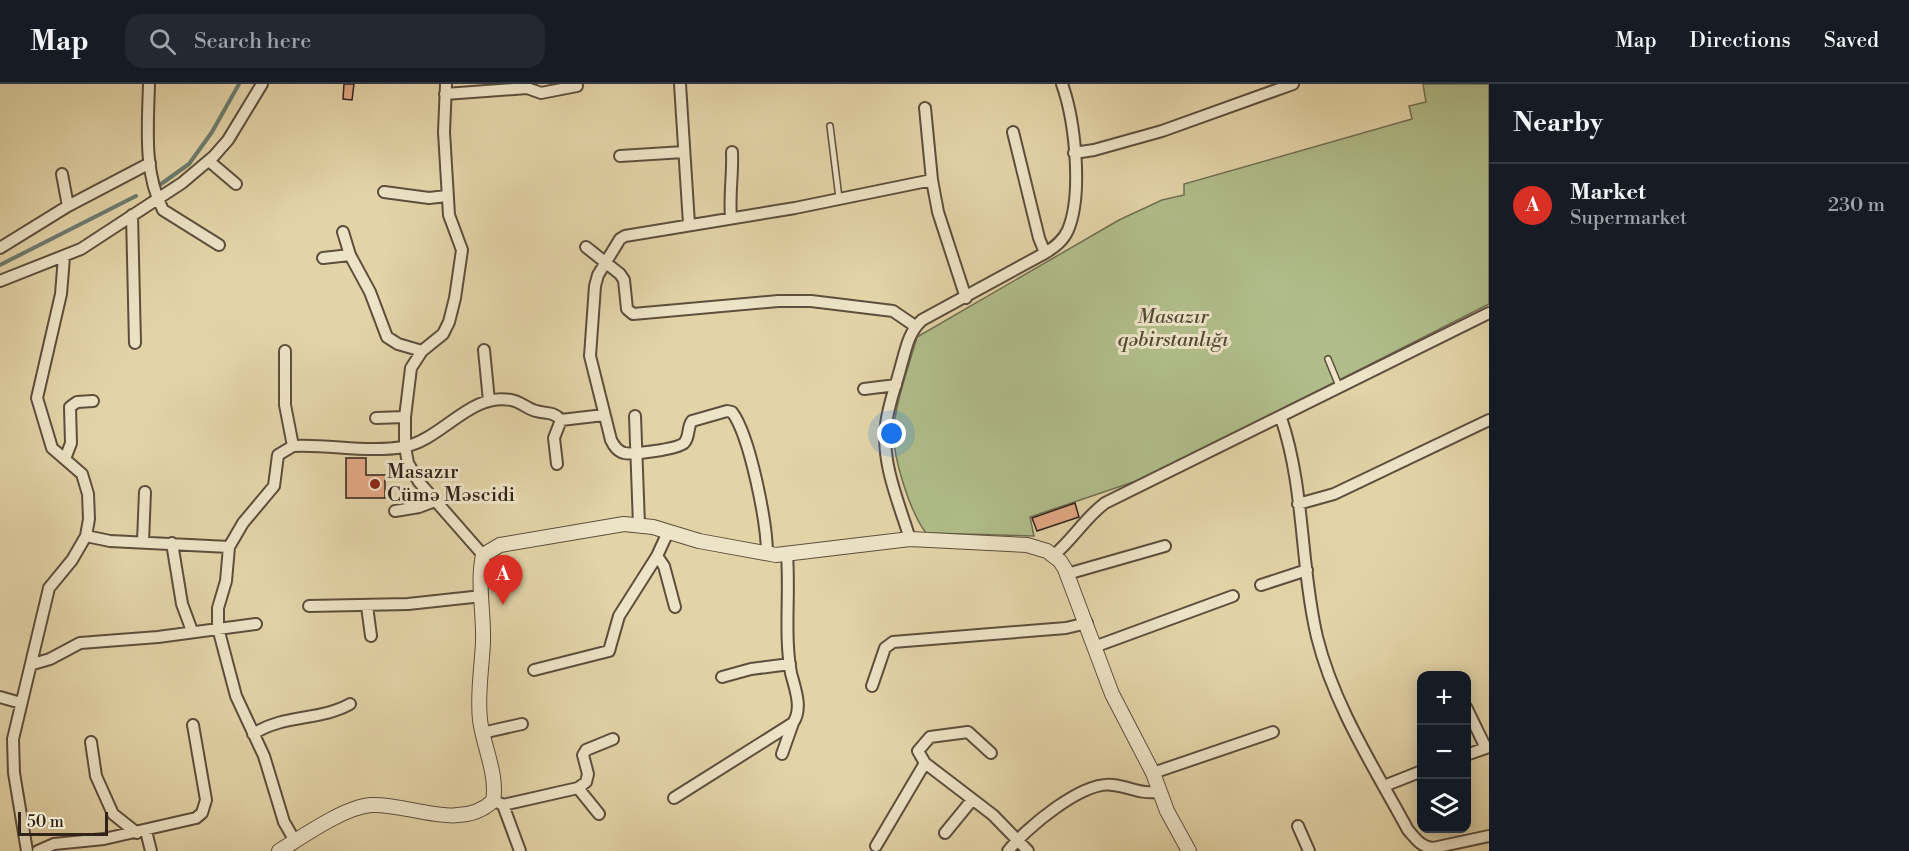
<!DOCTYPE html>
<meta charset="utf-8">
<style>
:root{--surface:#171b24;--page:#242831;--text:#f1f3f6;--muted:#9ea1a6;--line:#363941;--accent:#d93025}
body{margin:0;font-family:"Libre Bodoni",serif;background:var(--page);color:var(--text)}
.controls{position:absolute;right:18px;bottom:18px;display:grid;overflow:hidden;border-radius:12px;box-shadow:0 3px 15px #0003}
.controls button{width:54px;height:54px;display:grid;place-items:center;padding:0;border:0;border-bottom:2px solid var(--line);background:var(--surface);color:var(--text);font:30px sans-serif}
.scale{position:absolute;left:18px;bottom:15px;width:90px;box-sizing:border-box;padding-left:6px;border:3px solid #302119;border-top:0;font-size:16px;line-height:21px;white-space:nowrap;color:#302119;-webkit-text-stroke:4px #ede3c6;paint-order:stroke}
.you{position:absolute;left:892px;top:350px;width:21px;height:21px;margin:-15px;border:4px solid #fff;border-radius:50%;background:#1a73e8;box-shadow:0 0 0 9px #1a73e833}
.badge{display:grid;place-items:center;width:39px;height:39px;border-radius:50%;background:var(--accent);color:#fff;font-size:20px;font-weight:700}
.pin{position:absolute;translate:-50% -50px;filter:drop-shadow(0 2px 3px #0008)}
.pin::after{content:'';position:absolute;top:32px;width:21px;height:18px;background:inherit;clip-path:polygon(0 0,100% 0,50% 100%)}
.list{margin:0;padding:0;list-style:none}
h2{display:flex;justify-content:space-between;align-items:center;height:78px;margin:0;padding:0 24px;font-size:26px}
h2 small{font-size:20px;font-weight:400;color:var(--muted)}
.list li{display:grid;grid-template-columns:39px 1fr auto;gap:18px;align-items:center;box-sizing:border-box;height:84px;padding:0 24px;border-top:2px solid var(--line)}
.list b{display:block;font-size:22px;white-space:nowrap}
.list p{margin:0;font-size:20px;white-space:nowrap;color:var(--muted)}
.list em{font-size:20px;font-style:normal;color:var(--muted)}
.icon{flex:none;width:33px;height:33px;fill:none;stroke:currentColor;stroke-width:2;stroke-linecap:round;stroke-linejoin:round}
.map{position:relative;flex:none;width:1489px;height:767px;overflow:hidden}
header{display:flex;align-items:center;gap:36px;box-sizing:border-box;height:84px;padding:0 30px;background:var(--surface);border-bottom:2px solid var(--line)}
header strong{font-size:28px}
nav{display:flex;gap:33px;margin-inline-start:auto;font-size:21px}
.search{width:420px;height:54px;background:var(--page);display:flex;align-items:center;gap:15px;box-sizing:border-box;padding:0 21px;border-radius:18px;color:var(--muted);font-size:22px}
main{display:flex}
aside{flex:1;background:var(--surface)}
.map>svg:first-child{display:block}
.green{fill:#b0bd8a;stroke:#706f52;stroke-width:1.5}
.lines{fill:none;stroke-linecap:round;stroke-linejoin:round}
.stream{stroke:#6d7c6f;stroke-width:4}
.building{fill:#e2a784;stroke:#302119;stroke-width:1.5}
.service-casing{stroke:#5d4e3d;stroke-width:8}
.minor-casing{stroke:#5d4e3d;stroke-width:14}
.tertiary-casing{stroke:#5d4e3d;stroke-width:16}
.service{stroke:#ede3c6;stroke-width:5}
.minor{stroke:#ede3c6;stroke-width:10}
.tertiary{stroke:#ede3c6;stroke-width:14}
.poi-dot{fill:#8f2418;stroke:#ede3c6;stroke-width:2}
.labels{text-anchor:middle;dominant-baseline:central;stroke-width:6;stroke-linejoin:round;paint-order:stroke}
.park-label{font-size:20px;font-style:italic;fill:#504835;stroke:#ede3c6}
.poi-label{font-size:20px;fill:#302119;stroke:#ede3c6;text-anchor:start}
</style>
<header>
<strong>Map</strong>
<div class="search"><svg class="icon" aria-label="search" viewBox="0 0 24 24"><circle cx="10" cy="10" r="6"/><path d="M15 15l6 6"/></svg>Search here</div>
<nav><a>Map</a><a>Directions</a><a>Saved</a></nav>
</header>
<main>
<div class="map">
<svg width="1489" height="767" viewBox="0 0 1489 767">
<rect width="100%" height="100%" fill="#e3d4a8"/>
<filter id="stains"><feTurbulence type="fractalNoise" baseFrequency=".00333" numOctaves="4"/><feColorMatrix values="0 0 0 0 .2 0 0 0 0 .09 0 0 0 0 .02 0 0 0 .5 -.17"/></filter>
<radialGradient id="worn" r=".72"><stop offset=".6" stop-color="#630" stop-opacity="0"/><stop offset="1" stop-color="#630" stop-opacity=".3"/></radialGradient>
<path class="green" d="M1423,0H1489V220L1148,393L1030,433L1034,452L926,449C910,428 891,370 894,343C897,313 909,282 917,253L1119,136L1162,116L1184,111V100L1412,35L1409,22L1426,18Z"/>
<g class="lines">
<path class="stream" d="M161,100L189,80L212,48L239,0
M0,181L136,112"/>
</g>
<path class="building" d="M344,0H354L352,16L343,15Z
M346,374H366V391H385V414H346Z
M1075,419L1079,433L1037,447L1032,434Z"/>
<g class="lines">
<g class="service-casing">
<path id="service" d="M830,42L839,114
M1328,275L1339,302"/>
</g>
<g class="minor-casing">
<path id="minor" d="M149,0C148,41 143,88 163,126L219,161
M446,0L444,48L449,131L462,166L455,214L449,238L443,250L422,267L411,284L405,333V363L408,379L419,398L483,471
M680,0L689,140
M445,10L527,4L541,9L577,2
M925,24L932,96
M1013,48L1039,154L1045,169
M1074,69L1094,66L1162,47L1293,0
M620,72L684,68
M209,77L236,100
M62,90L68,122
M384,108L429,114L447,112
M132,131L135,259
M731,134C729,111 733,91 732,68
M343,148L350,171L370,208L387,253L398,260L422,267
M586,163L620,190L624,196L627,225L633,230L778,217H811L893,227L915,242
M0,164L68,122L150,79
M323,174L350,171
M0,197L81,165L182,99L214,72L228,56L262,0
M484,266L489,317
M285,267V321L293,362
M864,305L896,301
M635,332L639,441
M376,334L405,333
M1281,334C1305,404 1300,481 1317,553C1334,622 1375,685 1408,746C1416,755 1421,763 1433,764L1489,752
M65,375L71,359L70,323L77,318L93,317
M557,380L554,354L561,336
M1298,420L1334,410L1489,336
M395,427L419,423L435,417
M86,452L110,457L229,463
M910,455C899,419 881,379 886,341C888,321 896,302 901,282C906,265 908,249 922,236L1045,169C1055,163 1063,157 1068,146C1083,110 1075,36 1062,0
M143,458L145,408
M172,459L182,520L192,547
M767,470C767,439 750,352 732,328L727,327L692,337C687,343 690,353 684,359C678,365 633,371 624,369C617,367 614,362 611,356L590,272L595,202L598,191L620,155L625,152L795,124L932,96L938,128L966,214
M1054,471C1073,455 1085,434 1105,419L1489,229
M657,472L664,482L675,523
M1067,490L1165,462
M1261,501L1307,486
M309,522L408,520L482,512
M367,522L371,552
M1094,563L1233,512
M33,580L50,575L80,559L158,553L256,540
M534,586L609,567L619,532L657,472L668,448
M722,593L751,585L790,580
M872,602L885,564L893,558L1066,544L1087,539
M0,613L21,619
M1466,623L1486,664
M482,649L522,640
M253,650C284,630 320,637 350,620
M91,658L96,692L113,730L137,749
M991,669L968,648L930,653L918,667L925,679L993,731L1028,767
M782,670L793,639
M1466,671L1489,663
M1153,689L1273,648
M1384,702L1422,687
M578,704L599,730
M674,714L793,639C803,624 795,605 791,589C784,551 790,510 787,471
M499,719L503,721L520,767
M503,721L578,704L586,698L588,690L583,671L586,666L613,655
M1298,742L1309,767
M146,747L151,767
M945,749L972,716
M295,757L284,738L264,672L236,612L218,544V524L226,497L229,463L243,439L274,402L278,371L293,362C329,360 368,369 403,363C442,356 470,308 511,316C520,317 527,325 536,327C546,330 553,327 561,336L604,331
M876,762L925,679
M27,767L14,689L13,655L49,504L72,476L86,452L89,435L88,410L82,390L52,364L37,314L61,210L64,173
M38,767L54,760L104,755L196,734L202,729L206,716L193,641
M1008,767C1025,745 1083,696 1113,701C1131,703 1138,710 1159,708"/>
</g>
<g class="tertiary-casing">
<path id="tertiary" d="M279,767C302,753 344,723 371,721C409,719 460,748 493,717C498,691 483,661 480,636C477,609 482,584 483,558C484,529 477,499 483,471L500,461L624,440L653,443L699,457L776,471L910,455L1027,461L1047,467L1060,477L1065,485L1112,610L1153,689L1167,727L1189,767"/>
</g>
<use href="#service" class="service"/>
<use href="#minor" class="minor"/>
<use href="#tertiary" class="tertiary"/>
</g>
<circle class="poi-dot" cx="375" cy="400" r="6"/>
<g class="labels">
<g class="park-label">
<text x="1173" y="233">Masazır<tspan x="1173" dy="23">qəbirstanlığı</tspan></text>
</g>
<g class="poi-label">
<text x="387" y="388">Masazır<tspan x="387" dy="23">Cümə Məscidi</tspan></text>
</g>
</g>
<rect width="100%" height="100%" filter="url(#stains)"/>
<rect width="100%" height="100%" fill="url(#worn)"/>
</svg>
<div class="controls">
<button>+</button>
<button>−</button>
<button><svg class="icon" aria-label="layers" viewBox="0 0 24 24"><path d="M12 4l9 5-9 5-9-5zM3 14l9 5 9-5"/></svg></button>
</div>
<div class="scale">50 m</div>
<div class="you"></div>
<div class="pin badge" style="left:503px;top:521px">A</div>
</div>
<aside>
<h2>Nearby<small></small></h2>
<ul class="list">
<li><span class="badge">A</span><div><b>Market</b><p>Supermarket</p></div><em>230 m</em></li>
</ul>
</aside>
</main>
